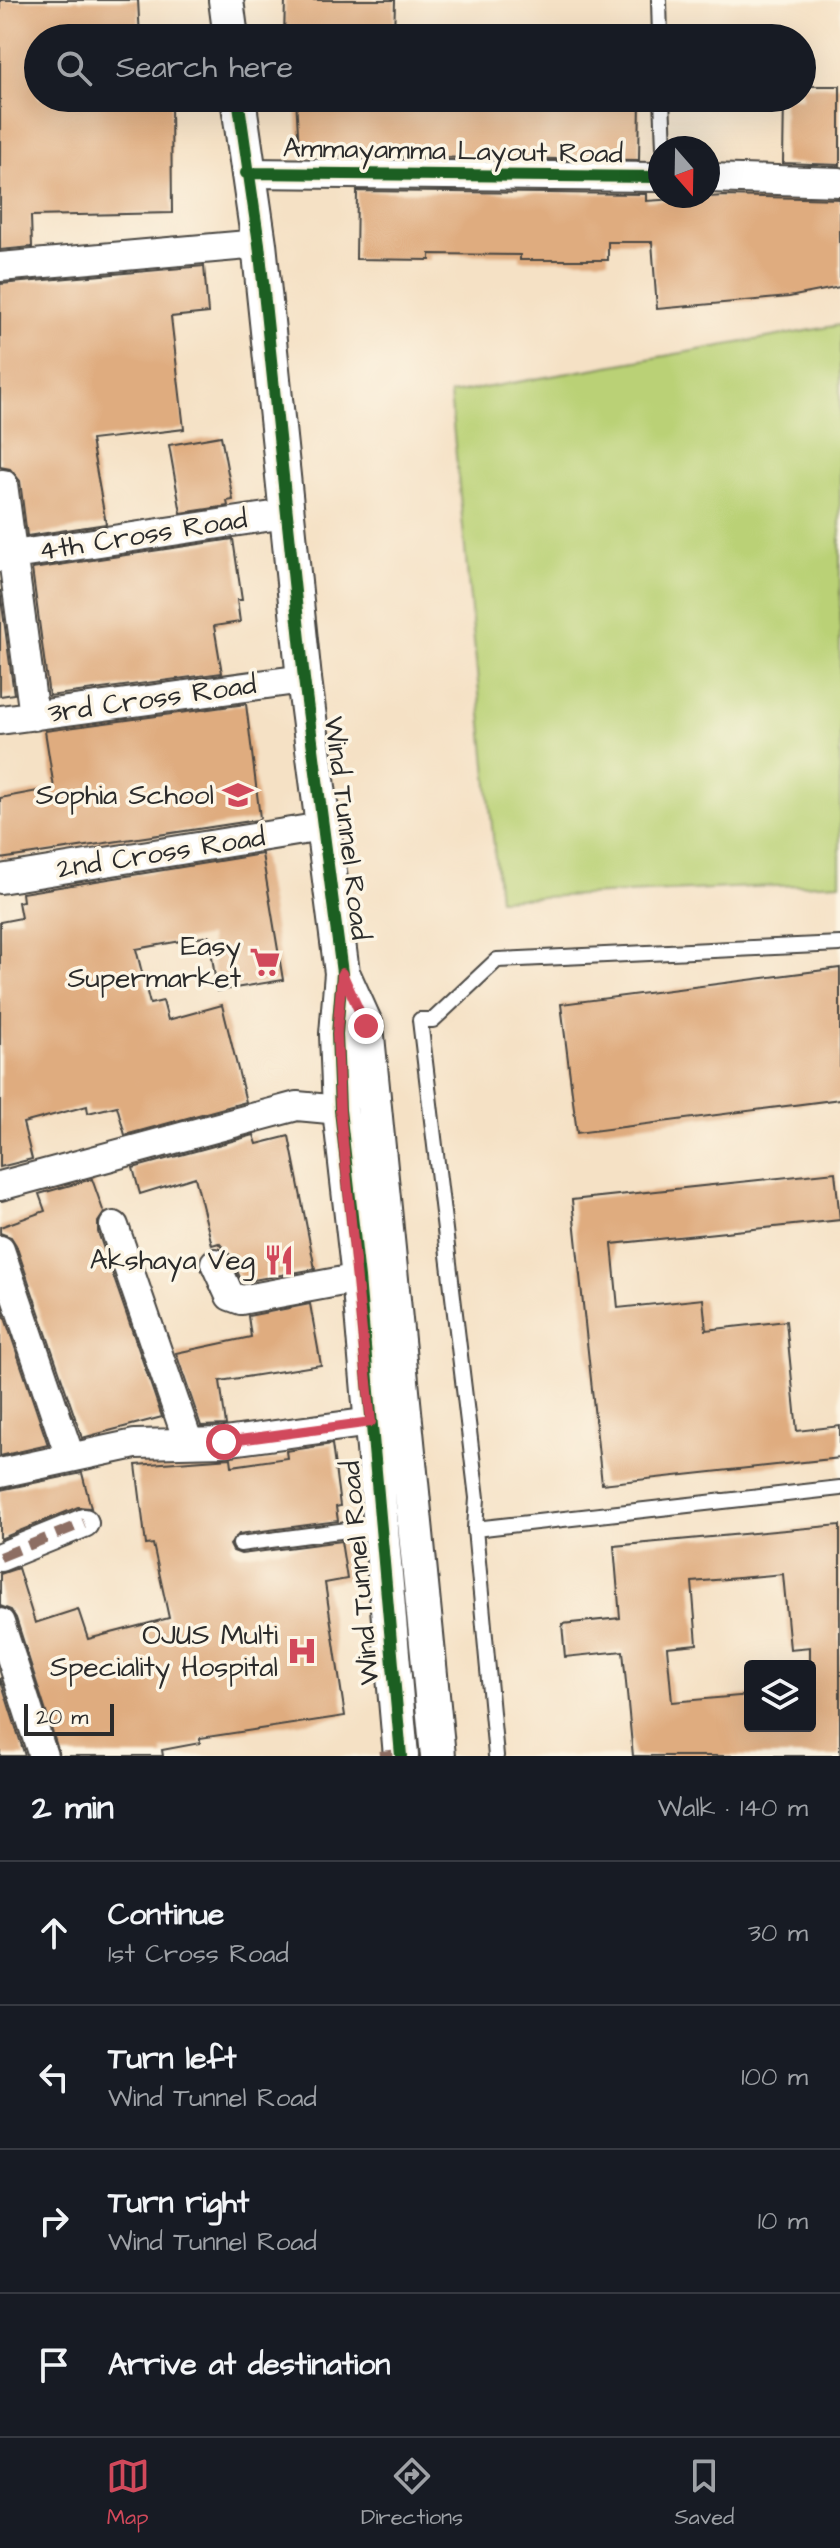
<!DOCTYPE html>
<meta charset="utf-8">
<style>
:root{--surface:#171b24;--page:#242831;--text:#f1f3f6;--muted:#9ea1a6;--line:#363941;--accent:#d1495b}
body{margin:0;font-family:"Architects Daughter",sans-serif;background:var(--page);color:var(--text)}
.controls{position:absolute;right:24px;bottom:24px;display:grid;overflow:hidden;border-radius:8px;box-shadow:0 8px 32px #0002}
.controls button{width:72px;height:72px;display:grid;place-items:center;padding:0;border:0;border-bottom:2px solid var(--line);background:var(--surface);color:var(--text);font:40px sans-serif}
.compass{position:absolute;left:648px;top:136px;width:72px;height:72px;border-radius:50%;background:var(--surface);box-shadow:0 8px 32px #0002;rotate:160deg}
.scale{position:absolute;left:24px;bottom:20px;width:90px;box-sizing:border-box;padding-left:8px;border:4px solid #2b2b2b;border-top:0;font-size:22px;line-height:28px;white-space:nowrap;color:#2b2b2b;-webkit-text-stroke:6px #fcf5e5;paint-order:stroke}
.stop{position:absolute;width:24px;height:24px;margin:-18px;border:6px solid #d1495b;border-radius:50%;background:#fff}
.stop.end{background:#d1495b;border-color:#fff;box-shadow:0 2px 8px #0008}
.list{margin:0;padding:0;list-style:none}
h2{display:flex;justify-content:space-between;align-items:center;height:104px;margin:0;padding:0 32px;font-size:34px}
h2 small{font-size:26px;font-weight:400;color:var(--muted)}
.list li{display:grid;grid-template-columns:52px 1fr auto;gap:24px;align-items:center;box-sizing:border-box;height:144px;padding:0 32px;border-top:2px solid var(--line)}
.list b{display:block;font-size:30px;white-space:nowrap}
.list p{margin:0;font-size:26px;white-space:nowrap;color:var(--muted)}
.list em{font-size:26px;font-style:normal;color:var(--muted)}
.icon{flex:none;width:44px;height:44px;fill:none;stroke:currentColor;stroke-width:2;stroke-linecap:round;stroke-linejoin:round}
.map{position:relative;flex:none;width:840px;height:1756px;overflow:hidden}
.search{position:absolute;background:var(--surface);box-shadow:0 8px 32px #0002;left:24px;right:24px;top:24px;height:88px;display:flex;align-items:center;gap:20px;box-sizing:border-box;padding:0 28px;border-radius:44px;color:var(--muted);font-size:30px}
.sheet{height:680px;background:var(--surface)}
nav{display:flex;justify-content:space-around;align-items:center;box-sizing:border-box;height:112px;border-top:2px solid var(--line);background:var(--surface);font-size:22px;color:var(--muted)}
nav a{display:grid;justify-items:center;gap:4px}
nav .on{color:var(--accent)}
.map>svg:first-child{display:block}
.green{fill:#bad176;stroke:#727e50;stroke-width:2}
.building{fill:#dfac7f;fill-rule:evenodd}
.lines{fill:none;stroke-linecap:round;stroke-linejoin:round}
.service-casing{stroke:#494642;stroke-width:18}
.minor-casing{stroke:#494642;stroke-width:32}
.tertiary-casing{stroke:#494642;stroke-width:38}
.service{stroke:#fff;stroke-width:14}
.minor{stroke:#fff;stroke-width:28}
.tertiary{stroke:#fff;stroke-width:34}
.quiet{stroke:#8d6e63;stroke-width:10;stroke-dasharray:20 10;stroke-linecap:butt}
.cycleway-casing{stroke:#fcf5e5;stroke-width:17}
.cycleway{stroke:#1b5e20;stroke-width:12}
.route{stroke:#d1495b;stroke-width:10}
.labels{text-anchor:middle;dominant-baseline:central;stroke-width:7;stroke-linejoin:round;paint-order:stroke}
.street-label{font-size:28px;fill:#2b2b2b;stroke:#fcf5e5}
.poi-label{font-size:28px;fill:#2b2b2b;stroke:#fcf5e5;text-anchor:end}
</style>
<div class="map">
<svg width="840" height="1756" viewBox="0 0 840 1756">
<rect width="100%" height="100%" fill="#fcf5e5"/>
<filter id="ink" filterUnits="userSpaceOnUse"><feTurbulence type="fractalNoise" baseFrequency=".0125" numOctaves="2"/><feDisplacementMap in="SourceGraphic" scale="16" xChannelSelector="R" yChannelSelector="G"/><feConvolveMatrix kernelMatrix="1 2 1 2 8 2 1 2 1" color-interpolation-filters="sRGB"/></filter>
<filter id="wash" filterUnits="userSpaceOnUse"><feTurbulence type="fractalNoise" baseFrequency=".006" numOctaves="4" result="noise"/><feDisplacementMap in="SourceGraphic" scale="32" xChannelSelector="R" yChannelSelector="G"/><feGaussianBlur stdDeviation="1.8" result="paint"/><feColorMatrix in="noise" values="0 0 0 0 0 0 0 0 0 0 0 0 0 0 0 0 0 1.4 0 .05"/><feComposite in="paint" operator="in"/></filter>
<g filter="url(#wash)">
<rect width="100%" height="100%" fill="#f5e1c5"/>
<path class="green" d="M840,325V883L499,899L450,394Z"/>
<g id="blocks">
<path class="building" d="M0,0H138L140,38H38V98L171,100L172,213L31,216L32,247L0,250Z
M285,0H395L394,38H284Z
M802,86H840V165L783,163L784,98H802Z
M296,98H640L639,160L330,156V150H299Z
M357,191L646,194V201L724,196L840,199V287L789,297L657,309L652,242H608V260H520V255L430,254V260L356,259Z
M204,266L208,313L171,317L184,429L91,440L106,524L27,536L20,481L10,469L0,467V284Z
M221,436L233,500L227,501L228,506L181,513L169,445Z
M233,539L242,600H237L240,622L214,626L222,673L49,696L32,569Z
M0,590L14,694L0,696Z
M246,704L260,818L257,820L0,859V798L54,788L45,731Z
M262,854L283,980L217,991L209,936L136,949L150,1004L163,1001L168,1020L222,1005L246,1102L125,1135L117,1106L88,1113L87,1106L23,1123L32,1159L0,1167V922L21,918L18,902L23,901L22,893Z
M840,968V1099L577,1133L561,1004Z
M254,1135L257,1144L289,1136L315,1269L242,1282L230,1255L219,1243L212,1245L195,1177L140,1194L133,1168Z
M835,1172L840,1220L612,1244L618,1308L703,1299L706,1330L786,1321L797,1431L840,1426V1458L602,1484L572,1200Z
M92,1179L104,1213L98,1222V1232L162,1417L82,1438L16,1245L11,1237L0,1233V1227L45,1211L39,1194Z
M0,1303L48,1445L0,1456Z
M310,1304L321,1365L220,1381L226,1425L201,1426L176,1353L251,1337L248,1316Z
M332,1444L340,1506L336,1507L338,1521L239,1534L230,1545L233,1551L241,1554L341,1541L347,1579L325,1583L345,1716L200,1738V1743L162,1750L163,1756H60L16,1618L11,1610L0,1606V1574L18,1568L35,1623L78,1609L88,1639L169,1618L153,1544L146,1545L136,1465L231,1458L232,1466L287,1458L286,1451Z
M82,1473L91,1508L78,1507L0,1539V1490Z
M840,1525V1756H633L623,1651L565,1657L562,1624L620,1618L614,1546ZM783,1574L790,1649L810,1647V1726H750V1695L672,1702L667,1647L697,1644L692,1582Z
M0,1678L25,1756H0Z"/>
</g>
</g>
<g filter="url(#ink)">
<use href="#blocks" fill-opacity="0" stroke="#494642" stroke-width="2"/>
<g class="lines">
<g class="service-casing">
<path id="service" d="M659,0L660,38
M662,98L664,148
M475,1529L840,1488
M240,1544L378,1526
M496,1756L475,1529L477,1498L420,1020H433L497,960L840,944"/>
</g>
<g class="minor-casing">
<path id="minor" d="M246,173L660,177
M708,178L840,182
M0,267L259,244
M3,484L34,716
M0,557L286,514
M0,720L304,679
M0,879L322,827
M0,1186L297,1106L340,1110
M114,1226L188,1441
M0,1250L70,1457
M215,1263L230,1296L241,1300L359,1278
M0,1473L135,1444L224,1442L371,1422
M0,1557L84,1523
M0,1623L43,1756"/>
</g>
<g class="tertiary-casing">
<path id="tertiary" d="M226,0L231,38
M238,98L259,244L304,679L342,973L337,1034L340,1110L359,1278L401,1756
M344,977L366,1026L438,1756"/>
</g>
<use href="#service" class="service"/>
<use href="#minor" class="minor"/>
<use href="#tertiary" class="tertiary"/>
<path class="quiet" d="M0,1557L84,1523
M380,1756L400,1754"/>
<g class="cycleway-casing">
<path id="cycleway" d="M238,98L259,244L304,679L342,973L337,1034L340,1110L359,1278L401,1756
M246,173L660,177"/>
</g>
<use href="#cycleway" class="cycleway"/>
</g>
</g>
<g class="lines" filter="url(#ink)">
<path class="route" d="M224,1442L371,1422L340,1110L337,1034L342,973L366,1026"/>
</g>
<defs>
<g id="school-bare" transform="scale(2.4)"><path d="M0-5L7-2L0 1L-7-2ZM-4 1L0 2.5L4 1V4Q0 6-4 4Z" fill="#d1495b" stroke="#fcf5e5" stroke-width="2.5" paint-order="stroke"/></g>
<g id="supermarket-bare" transform="scale(2.4)"><path d="M-6-5.5h2.5l.6 2H6L4.5 2H-2.5L-4.4-4H-6ZM-1.5 3.2a1.3 1.3 0 1 0 .1 0ZM3 3.2a1.3 1.3 0 1 0 .1 0Z" fill="#d1495b" stroke="#fcf5e5" stroke-width="2.5" paint-order="stroke"/></g>
<g id="restaurant-bare" transform="scale(2.4)"><path d="M-5-6h1v4h1v-4h1v4h1v-4h1v5L-1.5 .5V6h-2V.5L-5-1ZM5-6V6H3V1.5H1.5Q1.5-4 5-6Z" fill="#d1495b" stroke="#fcf5e5" stroke-width="2.5" paint-order="stroke"/></g>
<g id="hospital-bare" transform="scale(2.4)"><path d="M-5-5h3v3.5h4V-5h3V5h-3V1.5h-4V5h-3Z" fill="#d1495b" stroke="#fcf5e5" stroke-width="2.5" paint-order="stroke"/></g>
</defs>
<g fill-rule="evenodd">
<use href="#school-bare" x="238" y="795"/>
<use href="#supermarket-bare" x="265" y="962"/>
<use href="#restaurant-bare" x="279" y="1260"/>
<use href="#hospital-bare" x="302" y="1651"/>
</g>
<g class="labels">
<g class="street-label">
<text transform="translate(453 151) rotate(1)">Ammayamma Layout Road</text>
<text transform="translate(143 535) rotate(-9)">4th Cross Road</text>
<text transform="translate(152 699) rotate(-8)">3rd Cross Road</text>
<text transform="translate(347 828) rotate(83)">Wind Tunnel Road</text>
<text transform="translate(161 853) rotate(-9)">2nd Cross Road</text>
<text transform="translate(360 1573) rotate(-95)">Wind Tunnel Road</text>
</g>
<g class="poi-label">
<text x="214" y="795">Sophia School</text>
<text x="241" y="946">Easy<tspan x="241" dy="32">Supermarket</tspan></text>
<text x="255" y="1260">Akshaya Veg</text>
<text x="278" y="1635">OJUS Multi<tspan x="278" dy="32">Speciality Hospital</tspan></text>
</g>
</g>
</svg>
<div class="controls">
<button><svg class="icon" aria-label="layers" viewBox="0 0 24 24"><path d="M12 4l9 5-9 5-9-5zM3 14l9 5 9-5"/></svg></button>
</div>
<svg class="compass" viewBox="-18 -18 36 36"><path d="M0-13l5 13h-10z" fill="#e53935"/><path d="M0 13l5-13h-10z" fill="#9ea1a6"/></svg>
<div class="scale">20 m</div>
<div class="stop" style="left:224px;top:1442px"></div>
<div class="stop end" style="left:366px;top:1026px"></div>
<div class="search"><svg class="icon" aria-label="search" viewBox="0 0 24 24"><circle cx="10" cy="10" r="6"/><path d="M15 15l6 6"/></svg>Search here</div>
</div>
<section class="sheet">
<h2>2 min<small>Walk · 140 m</small></h2>
<ul class="list">
<li><svg class="icon" aria-label="ahead" viewBox="0 0 24 24"><path d="M12 20V5M6 11l6-6 6 6"/></svg><div><b>Continue</b><p>1st Cross Road</p></div><em>30 m</em></li>
<li><svg class="icon" aria-label="left" viewBox="0 0 24 24"><path d="M17 20v-9H6M10 6l-5 5 5 5"/></svg><div><b>Turn left</b><p>Wind Tunnel Road</p></div><em>100 m</em></li>
<li><svg class="icon" aria-label="right" viewBox="0 0 24 24"><path d="M7 20v-9h11M14 6l5 5-5 5"/></svg><div><b>Turn right</b><p>Wind Tunnel Road</p></div><em>10 m</em></li>
<li><svg class="icon" aria-label="arrive" viewBox="0 0 24 24"><path d="M6 21V4h12l-3 4 3 4H6"/></svg><div><b>Arrive at destination</b></div></li>
</ul>
</section>
<nav>
<a class="on"><svg class="icon" aria-label="map" viewBox="0 0 24 24"><path d="M3 6l6-2 6 2 6-2v14l-6 2-6-2-6 2zM9 4v14M15 6v14"/></svg>Map</a>
<a><svg class="icon" aria-label="directions" viewBox="0 0 24 24"><path d="M12 3l9 9-9 9-9-9zM9 14v-3h6M13 9l2 2-2 2"/></svg>Directions</a>
<a><svg class="icon" aria-label="saved" viewBox="0 0 24 24"><path d="M7 4h10v16l-5-4-5 4z"/></svg>Saved</a>
</nav>
